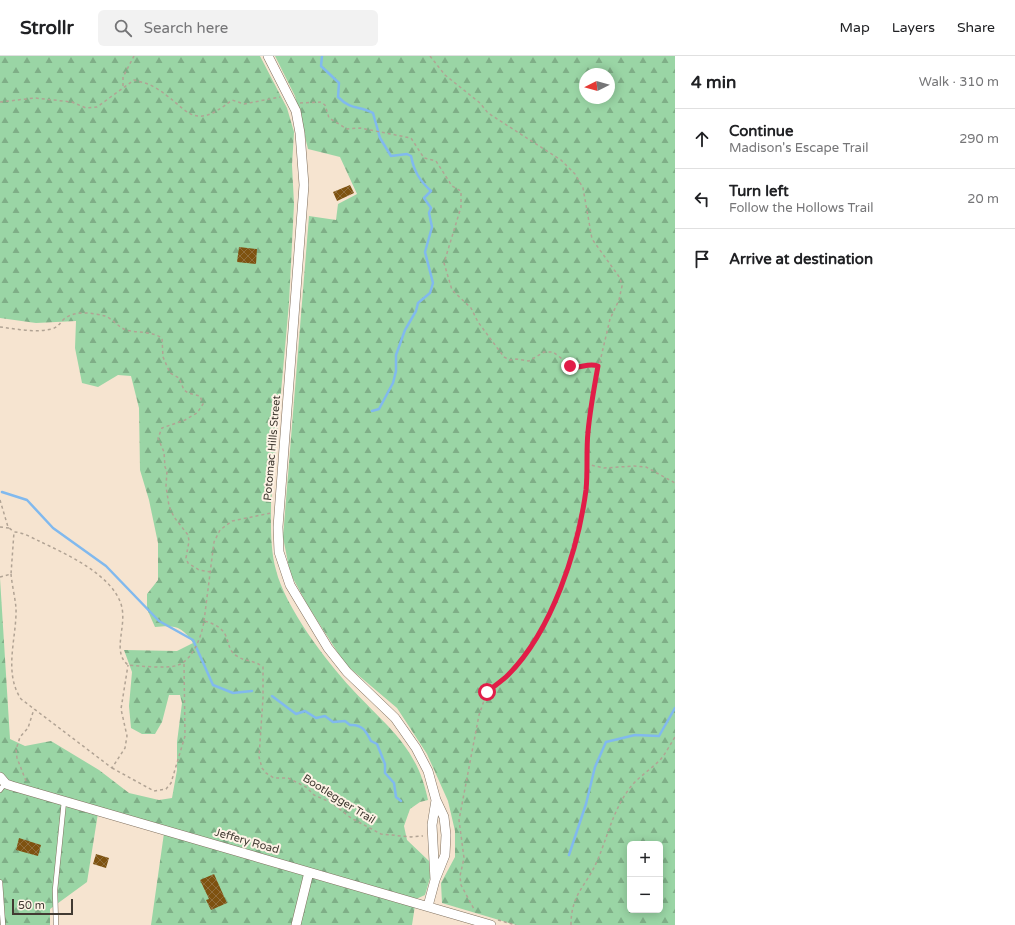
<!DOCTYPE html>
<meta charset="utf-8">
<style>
:root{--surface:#fff;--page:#f2f2f2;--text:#202124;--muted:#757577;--line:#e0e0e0}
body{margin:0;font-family:"Varela Round",sans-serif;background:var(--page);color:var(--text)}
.controls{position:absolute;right:12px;bottom:12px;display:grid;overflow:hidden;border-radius:6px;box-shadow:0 2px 10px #0003}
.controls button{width:36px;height:36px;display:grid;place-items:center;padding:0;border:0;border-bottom:1px solid var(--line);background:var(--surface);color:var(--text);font:20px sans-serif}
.compass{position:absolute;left:579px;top:12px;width:36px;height:36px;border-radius:50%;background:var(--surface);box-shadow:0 2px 10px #0003;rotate:264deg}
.scale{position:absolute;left:12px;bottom:10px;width:61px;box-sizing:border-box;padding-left:4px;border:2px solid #413a32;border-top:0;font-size:11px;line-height:14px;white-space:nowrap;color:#413a32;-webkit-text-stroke:3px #fef3e6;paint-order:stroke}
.stop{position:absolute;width:12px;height:12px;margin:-9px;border:3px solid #e11d48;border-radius:50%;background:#fff}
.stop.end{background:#e11d48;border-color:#fff;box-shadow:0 1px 4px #0008}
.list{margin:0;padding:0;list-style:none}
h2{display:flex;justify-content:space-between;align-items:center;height:52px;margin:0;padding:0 16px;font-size:17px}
h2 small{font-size:13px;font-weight:400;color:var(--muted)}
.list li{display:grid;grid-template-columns:26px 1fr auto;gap:12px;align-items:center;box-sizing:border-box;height:60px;padding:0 16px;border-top:1px solid var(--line)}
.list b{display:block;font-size:15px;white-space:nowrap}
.list p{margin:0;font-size:13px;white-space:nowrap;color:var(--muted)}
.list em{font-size:13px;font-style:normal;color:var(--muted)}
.icon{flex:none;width:22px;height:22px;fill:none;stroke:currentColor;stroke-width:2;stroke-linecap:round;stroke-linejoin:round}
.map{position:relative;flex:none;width:675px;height:869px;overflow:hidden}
header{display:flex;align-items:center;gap:24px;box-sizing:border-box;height:56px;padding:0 20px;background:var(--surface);border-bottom:1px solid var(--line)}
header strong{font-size:19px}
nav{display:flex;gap:22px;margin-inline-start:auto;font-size:14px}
.search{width:280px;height:36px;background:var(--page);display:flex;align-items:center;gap:10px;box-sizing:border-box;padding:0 14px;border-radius:6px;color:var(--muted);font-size:15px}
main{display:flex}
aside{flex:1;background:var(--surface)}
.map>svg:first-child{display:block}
.forest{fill:url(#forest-firs);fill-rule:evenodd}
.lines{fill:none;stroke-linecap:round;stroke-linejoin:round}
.stream{stroke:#81b9ee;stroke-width:2.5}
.building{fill:url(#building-cross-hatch)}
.service-casing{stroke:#7f6f5d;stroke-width:5.5}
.minor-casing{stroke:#7f6f5d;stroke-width:10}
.path{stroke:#b1a394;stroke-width:1.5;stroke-dasharray:3 3;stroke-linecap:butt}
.service{stroke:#fff;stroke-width:4.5}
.minor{stroke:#fff;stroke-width:9}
.route{stroke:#e11d48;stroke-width:5}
.labels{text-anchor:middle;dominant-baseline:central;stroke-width:4;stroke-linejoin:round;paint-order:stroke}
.street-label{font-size:11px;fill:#413a32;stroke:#fef3e6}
</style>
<header>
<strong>Strollr</strong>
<div class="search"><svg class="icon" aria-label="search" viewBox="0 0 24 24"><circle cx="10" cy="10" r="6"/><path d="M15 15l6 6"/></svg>Search here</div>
<nav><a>Map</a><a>Layers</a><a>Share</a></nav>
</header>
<main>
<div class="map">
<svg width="675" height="869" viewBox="0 0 675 869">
<defs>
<pattern id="forest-firs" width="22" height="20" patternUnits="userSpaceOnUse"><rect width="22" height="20" fill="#9ad5a5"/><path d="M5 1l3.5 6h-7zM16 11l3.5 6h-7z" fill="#7fae87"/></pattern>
<pattern id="building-cross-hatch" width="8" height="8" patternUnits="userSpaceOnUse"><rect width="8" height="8" fill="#7e5210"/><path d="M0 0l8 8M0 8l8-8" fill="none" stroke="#906e3c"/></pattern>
</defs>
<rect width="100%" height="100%" fill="#f6e4d0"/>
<path class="forest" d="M0,0H260L287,52L294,76L292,109L294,148L289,247L271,447C271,469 270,492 276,514C285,551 326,605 352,633C387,671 417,690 428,744L420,746L410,753L404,770L407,784L429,805L430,822L425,839L416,843L412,869H151L165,770L99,751L87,826L50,853V869H0V522L10,683L25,690L51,685L99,714L129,737L159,744L172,742L177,714V686L182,647L180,639H169L162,666L155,678H142L131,672L129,650L132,616L124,594L177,595L193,587C182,570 175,569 155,571L147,553V538L158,524V487L149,444L140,414L139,352L131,320L118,319L98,331L82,327L75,292L76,265L36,267L0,262Z
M275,0H675V869H516L442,847L441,827L455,801V775L448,745L427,698L397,652L345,608L308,550L290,517L283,481L309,160L336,164L338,148L357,138L340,101L308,93L295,40ZM585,18H609V42H585ZM630,788H660V854H630Z"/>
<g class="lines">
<path class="stream" d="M322,0L321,10L339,27L338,41C352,55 359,49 373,57L380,82L391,100L407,98L411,100C414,115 419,124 431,135L424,142L431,152L429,157L432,171L425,196L433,227L430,237L418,247L416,255L405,274L396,299V315L393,327L379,353L372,355
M2,436L27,444L53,472L106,510L159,565L193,584L213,629L233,637L252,635
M272,640L296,658L305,655L316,662L325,660L333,666L345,665L350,669C362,668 366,675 371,685L377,688L385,708V717L394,727L396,741L401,745
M569,799L586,748L595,711L606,686L635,679L659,680L675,652"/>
</g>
<path class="building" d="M350,129L354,137L337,145L333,136Z
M239,191L257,193L256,208L237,206Z
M19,782L41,789L38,800L16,794Z
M96,798L109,802L106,812L93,808Z
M214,818L227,847L211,854L206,844L209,843L200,824Z"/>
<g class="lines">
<g class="service-casing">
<path id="service" d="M0,734L3,730
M0,826L3,869
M56,869L55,834L64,745"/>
</g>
<g class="minor-casing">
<path id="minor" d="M268,0L296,55L300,77L304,129L278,471L279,496L290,529L328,592L347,616L395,662L416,692L428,715L436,744L444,761L446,779L445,799L435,824L428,850
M0,721L6,728L12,730L491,869
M435,824L432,769L436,744
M296,869L309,816"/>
</g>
<path class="path" d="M430,0L445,19L480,47L488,57L561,104L575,118L583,132L592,183L620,222L622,230L619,244L610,263L594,331L588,375L584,442L563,527L547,563L530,591L508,619L487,636L479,659L459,764L464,802L460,820L461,829L475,855
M123,30V21L134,0
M0,46L35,42L72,46L86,52L97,51L134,24C140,26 148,27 154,31C189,51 190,78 232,44L244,48L280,41
M300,47L321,46L325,49L329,62L347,73L360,72L411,82L424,102L436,105L452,130L461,135V151L444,207L452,234L471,252L478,266L504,301L510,304L516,303L529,305L544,296H553L573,311L590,307L598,310
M0,271C17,273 35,277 52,273C58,271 60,267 64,263C75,254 93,257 105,260C113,263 118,271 126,274C138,277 151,275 162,282L163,301L170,317L179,322L184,334L188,337L200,340L203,348L197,357L185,364L162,372L158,382L164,396L165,411L167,415L166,430L169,450L174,461L188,479L189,485L186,502L188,507L199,514L211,516
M586,408L604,412L634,410L646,411L675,427
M0,444L8,471L14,476
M0,471L9,472
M11,518C12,529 15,541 16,552C17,581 3,616 21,643L112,712L125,692L127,680L121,653L128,609
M0,521L11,518L14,476C23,476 32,482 39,485C66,498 111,518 121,548C128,570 111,595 128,609C139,610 169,613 178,609C193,604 202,579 204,565C236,573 222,592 237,600C245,606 255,604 263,611V642L259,701L262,712L266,717L274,722H288L306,731L314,739L332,747L351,762L381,778L411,781L423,780
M204,565L214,486L220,474L232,465L271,457
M112,712L154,735L166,733L171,727L185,680L184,607
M26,725L17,702L16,694L20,681L28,672L34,653
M498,864L516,869
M571,869C571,837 587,830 598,803C608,779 613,755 629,733C637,722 650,714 660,704C666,697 670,689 675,681"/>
<use href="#service" class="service"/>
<use href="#minor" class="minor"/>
</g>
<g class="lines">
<path class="route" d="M487,636C494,630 502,625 508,619C552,575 578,494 586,434C588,415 586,395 588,376C590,354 594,332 598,310C587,306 580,314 570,310"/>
</g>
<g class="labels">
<g class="street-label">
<text transform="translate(272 392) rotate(-85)">Potomac Hills Street</text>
<text transform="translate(339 743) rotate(32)">Bootlegger Trail</text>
<text transform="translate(247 785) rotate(16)">Jeffery Road</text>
</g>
</g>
</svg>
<div class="controls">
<button>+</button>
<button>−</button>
</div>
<svg class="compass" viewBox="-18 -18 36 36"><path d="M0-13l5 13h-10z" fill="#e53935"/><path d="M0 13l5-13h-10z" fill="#757577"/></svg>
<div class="scale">50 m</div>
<div class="stop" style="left:487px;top:636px"></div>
<div class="stop end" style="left:570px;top:310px"></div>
</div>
<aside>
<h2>4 min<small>Walk · 310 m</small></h2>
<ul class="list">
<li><svg class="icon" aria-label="ahead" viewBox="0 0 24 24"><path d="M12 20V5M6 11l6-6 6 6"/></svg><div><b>Continue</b><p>Madison's Escape Trail</p></div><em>290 m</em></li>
<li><svg class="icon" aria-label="left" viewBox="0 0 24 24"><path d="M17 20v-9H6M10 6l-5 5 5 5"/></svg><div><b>Turn left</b><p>Follow the Hollows Trail</p></div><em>20 m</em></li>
<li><svg class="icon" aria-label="arrive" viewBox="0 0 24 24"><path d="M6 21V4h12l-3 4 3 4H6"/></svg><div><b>Arrive at destination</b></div></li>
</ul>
</aside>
</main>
